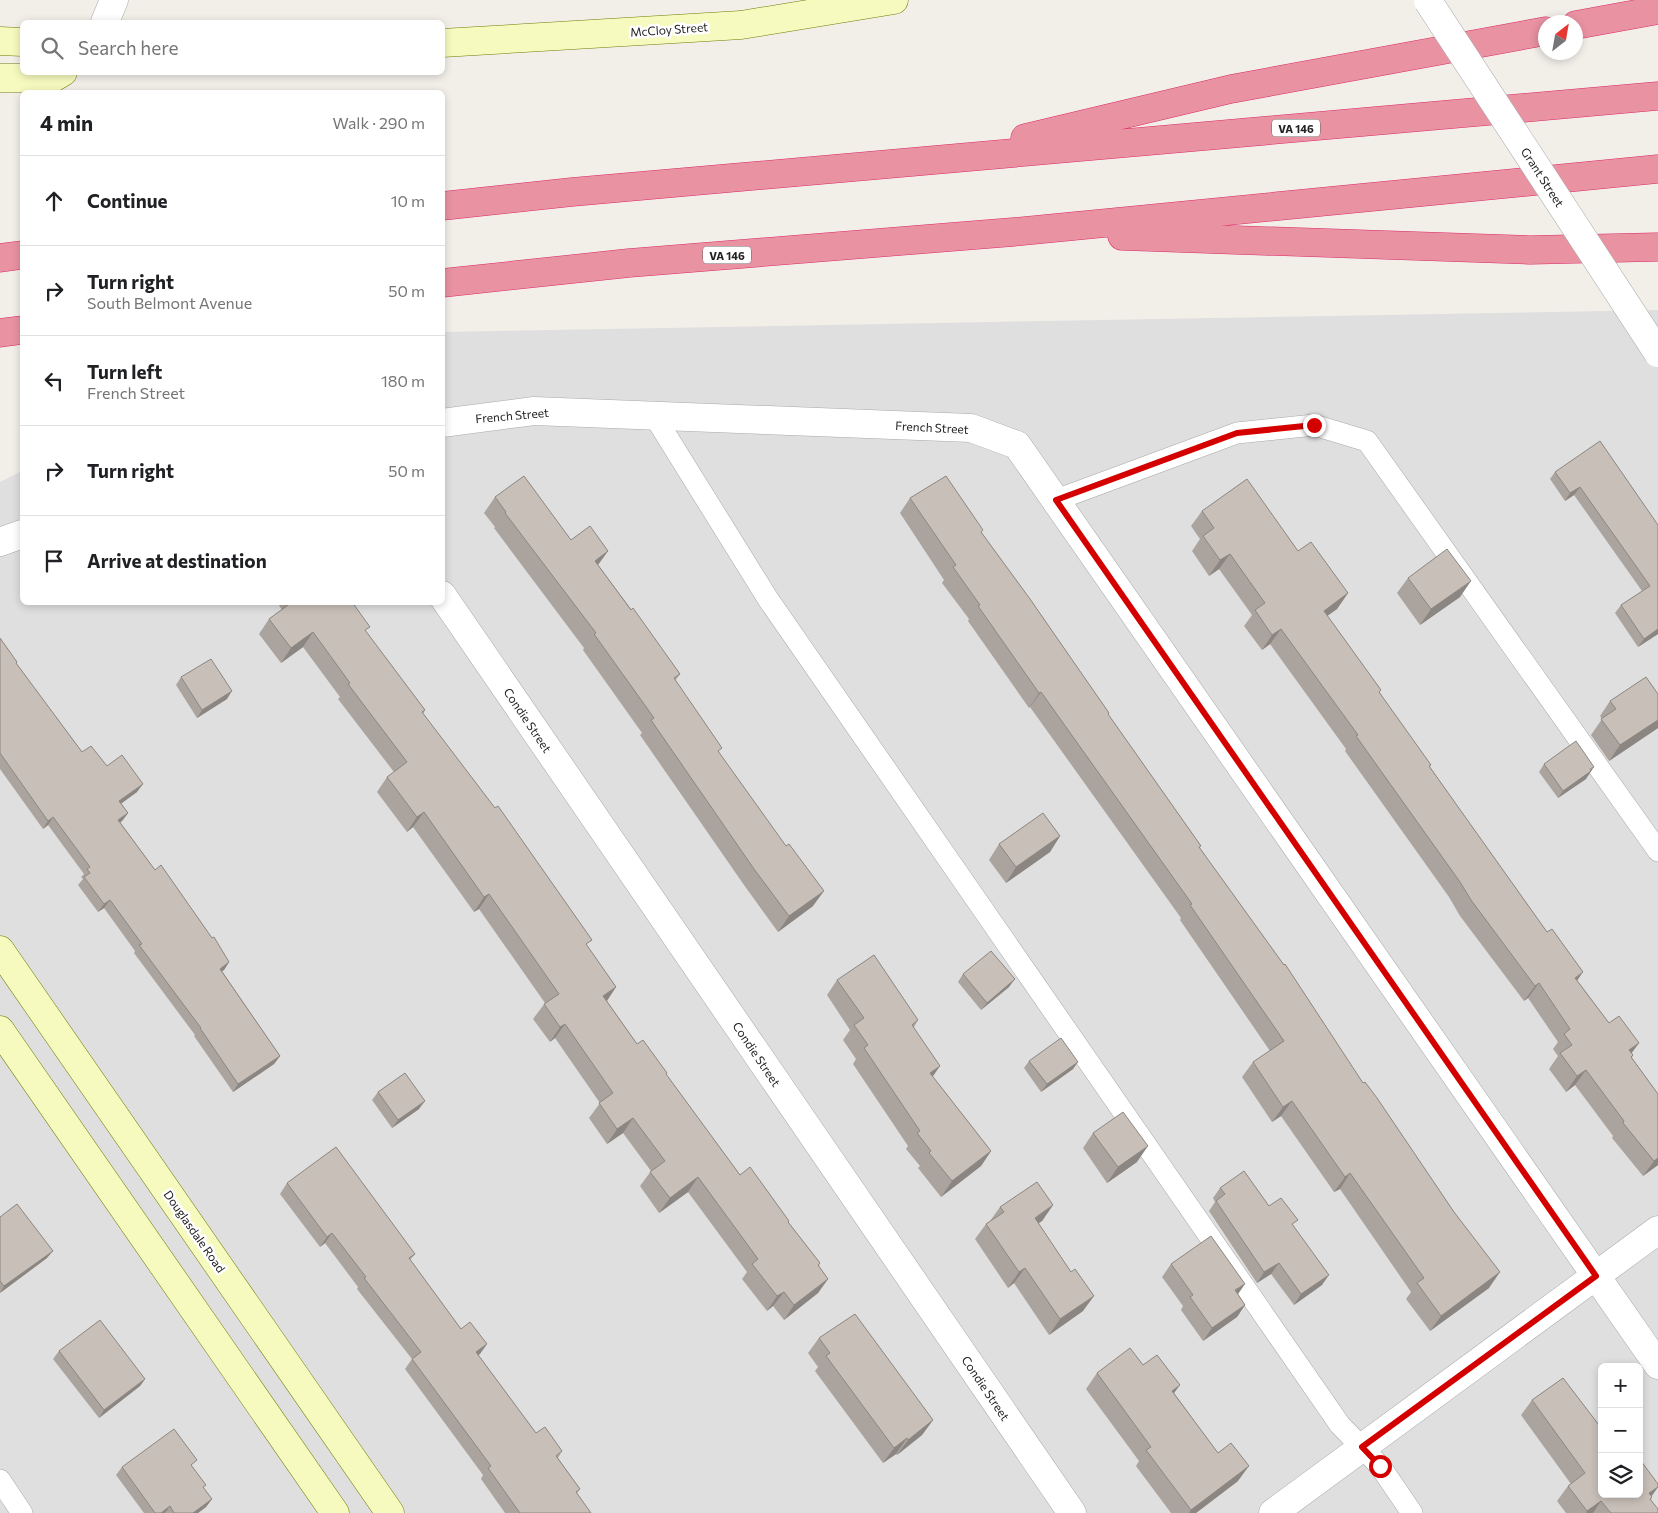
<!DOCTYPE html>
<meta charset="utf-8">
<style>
:root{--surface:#fff;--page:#f6f6f6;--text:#202124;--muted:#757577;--line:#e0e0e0}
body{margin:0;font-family:Commissioner,sans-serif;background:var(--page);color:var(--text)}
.controls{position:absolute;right:15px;bottom:15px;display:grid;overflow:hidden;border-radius:8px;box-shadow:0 2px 8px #0003}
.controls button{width:45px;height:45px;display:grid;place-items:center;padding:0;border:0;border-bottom:1px solid var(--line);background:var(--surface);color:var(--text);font:25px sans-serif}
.compass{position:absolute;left:1538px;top:15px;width:45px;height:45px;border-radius:50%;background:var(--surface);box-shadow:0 2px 8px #0003;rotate:31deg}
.stop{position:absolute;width:15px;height:15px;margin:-11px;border:4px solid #d40000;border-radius:50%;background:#fff}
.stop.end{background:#d40000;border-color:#fff;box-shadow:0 1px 5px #0008}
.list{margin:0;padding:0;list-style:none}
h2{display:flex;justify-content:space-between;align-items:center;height:65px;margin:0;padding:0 20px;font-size:21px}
h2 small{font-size:16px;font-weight:400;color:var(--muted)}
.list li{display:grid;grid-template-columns:32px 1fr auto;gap:15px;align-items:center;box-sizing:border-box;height:90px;padding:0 20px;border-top:1px solid var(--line)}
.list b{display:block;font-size:19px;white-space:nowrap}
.list p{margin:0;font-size:16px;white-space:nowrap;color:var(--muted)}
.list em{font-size:16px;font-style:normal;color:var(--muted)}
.icon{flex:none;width:28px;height:28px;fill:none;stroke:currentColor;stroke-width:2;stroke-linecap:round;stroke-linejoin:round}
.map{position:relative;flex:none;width:1658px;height:1513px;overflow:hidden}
.search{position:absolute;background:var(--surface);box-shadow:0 2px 8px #0003;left:20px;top:20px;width:425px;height:55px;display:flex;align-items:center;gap:12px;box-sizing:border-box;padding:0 18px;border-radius:8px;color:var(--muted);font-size:19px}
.panel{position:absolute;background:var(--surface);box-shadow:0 2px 8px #0003;left:20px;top:90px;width:425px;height:515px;border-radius:8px}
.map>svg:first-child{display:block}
.residential{fill:#e0dfdf;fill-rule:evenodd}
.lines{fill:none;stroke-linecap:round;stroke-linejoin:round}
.lane-casing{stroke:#a9a9a9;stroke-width:22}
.street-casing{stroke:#a9a9a9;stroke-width:29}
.secondary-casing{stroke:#707d05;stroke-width:29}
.highway-casing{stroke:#dc2a67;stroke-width:29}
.lane{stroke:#fff;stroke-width:21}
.street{stroke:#fff;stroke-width:28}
.secondary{stroke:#f7fabf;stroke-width:28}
.highway{stroke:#e892a2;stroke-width:28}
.street-bridge-casing{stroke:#a9a9a9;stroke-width:29;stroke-linecap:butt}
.street-bridge{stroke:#fff;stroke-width:28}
.wall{fill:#aba49e}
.shaded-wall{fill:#8b8681}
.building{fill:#c7bfb8;stroke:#8b8681}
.route{stroke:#d40000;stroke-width:6}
.labels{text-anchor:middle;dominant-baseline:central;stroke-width:5;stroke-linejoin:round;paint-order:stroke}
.shield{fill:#fff;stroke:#646464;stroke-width:1}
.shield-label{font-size:11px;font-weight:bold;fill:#222}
.street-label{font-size:12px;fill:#222;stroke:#fff}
</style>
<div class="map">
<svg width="1658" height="1513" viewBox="0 0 1658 1513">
<rect width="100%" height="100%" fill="#f2efe9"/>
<path class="residential" d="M1658,310V1513H0V482L22,471V602H442L443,332ZM1602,1367H1639V1494H1602Z"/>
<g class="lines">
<g class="lane-casing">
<path id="lane" d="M653,414L768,599L1340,1425L1380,1466L1412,1513
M1056,500L1237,433L1314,425L1367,441L1658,851
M0,1480L22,1513"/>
</g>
<g class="street-casing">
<path id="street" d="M105,22L114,0
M442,423L534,411L971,428L1017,445L1658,1365
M0,542L22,534
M442,595L1072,1513
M1273,1513L1658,1230"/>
</g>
<g class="secondary-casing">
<path id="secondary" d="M0,41L22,42
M442,43L741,25L894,0
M0,78H53L63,72
M0,950L390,1513
M0,1030L335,1513"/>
</g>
<g class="highway-casing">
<path id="highway" d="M1576,25L1658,10
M1025,138L1231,89L1546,31
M442,206L572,192L1658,96
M1122,236L1530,250L1658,247
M0,258L22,255
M442,283L629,263L1013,232L1658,169
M0,333L22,330"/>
</g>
<use href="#lane" class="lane"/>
<use href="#street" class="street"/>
<use href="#secondary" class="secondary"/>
<use href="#highway" class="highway"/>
<g class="street-bridge-casing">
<path id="street-bridge" d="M1428,1L1658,353"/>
</g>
<use href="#street-bridge" class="street-bridge"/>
</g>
<path class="wall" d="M1555,472L1658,525V634L1638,647L1615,613L1621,605L1642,591L1574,495L1565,501L1550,479Z
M495,497L571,540L608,551L598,565L680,674L675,681L813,906L778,932L744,885L640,735L642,733L583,650L584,648L494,528L495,527L484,513Z
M910,498L983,530L981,532L1109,713L1108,715L1201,846L1199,847L1489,1288L1430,1331L1406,1299L1411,1292L1340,1189L1334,1192L1281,1116L1272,1122L1242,1077L1253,1062L1270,1051L1180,920L1181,918L1030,707L1029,708L968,621L969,619L942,583L944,580L900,513Z
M1202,511L1298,551L1348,593L1337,609L1327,616L1430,767L1577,980L1609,1023L1639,1043L1631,1053L1633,1055L1632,1058L1658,1094V1165L1643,1176L1612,1138L1613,1136L1575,1085L1566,1092L1549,1069L1558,1056L1553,1049L1558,1042L1528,998L1524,1001L1460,916L1449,897L1345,751L1346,749L1270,644L1262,650L1244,626L1252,615L1219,569L1209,576L1192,551L1200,539L1191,526Z
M1408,578L1460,597L1420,625L1397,593Z
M277,602H352L366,632L425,710L423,714L616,987L607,1001L637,1044L666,1075L740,1175L789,1221L788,1222L820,1263L819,1266L828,1279L818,1293L784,1320L773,1306L767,1311L742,1279L747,1272L688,1192L659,1213L640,1186L651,1171L623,1133L607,1144L589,1118L600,1103L555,1038L550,1042L533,1019L545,1003L479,909L474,912L413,827L407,832L377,792L387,777L394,772L338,699L340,697L303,647L281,663L259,634L269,619L282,610Z
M0,638L16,664L82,752L107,766L137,792L121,803L128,813L122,821L120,822L155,870L229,962L224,970L222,971L280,1056L274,1064L233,1092L194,1036L195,1035L134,953L135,951L104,908L98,912L78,885L83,879L81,877L84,874L48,825L43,829L0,769Z
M181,677L227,699L197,718L176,685Z
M1658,694V728L1609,761L1591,735L1602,719L1600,716L1610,701Z
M1544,764L1586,779L1558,798L1539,772Z
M1060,836L1050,852L1006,883L989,860L999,844Z
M963,974L1009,987L981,1010L958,982Z
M837,980L918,1020L914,1027L933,1077L991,1151L981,1166L941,1197L918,1168L920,1166L906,1149L908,1146L853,1064L856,1059L843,1040L850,1030L827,995Z
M1029,1061L1078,1062L1073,1069L1041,1092L1024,1068Z
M378,1092L419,1109L392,1128L372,1100Z
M1093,1133L1137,1162L1107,1183L1083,1148Z
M287,1183L415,1254L410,1260L461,1329L487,1344L478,1355L536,1433L562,1451L558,1458L580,1489L577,1493L591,1513H505L481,1479L483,1475L405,1369L412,1359L357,1289L358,1287L325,1243L320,1247L280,1194Z
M1220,1188L1269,1206L1293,1226L1322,1285L1294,1305L1271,1274L1257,1283L1209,1211L1215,1202L1213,1198Z
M1053,1205L1042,1221L1038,1223L1083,1311L1049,1335L1014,1283L1008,1288L975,1239L986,1224L990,1221L1000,1207Z
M0,1217L47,1258L0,1293Z
M1171,1264L1238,1294L1245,1305L1237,1317L1203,1341L1181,1310L1183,1306L1162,1277Z
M819,1338L933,1420L922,1435L897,1455L896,1454L883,1463L815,1371L818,1367L808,1353Z
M59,1351L145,1379L140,1386L99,1418L53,1359Z
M1143,1365L1174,1393L1238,1481L1196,1513H1171L1136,1466L1139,1461L1086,1389L1097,1373Z
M1532,1400L1602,1494L1658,1487L1651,1497H1652L1651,1499L1658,1513H1566L1557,1501L1568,1486L1571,1484L1521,1415Z
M122,1467H193L203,1488L212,1499L206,1507L198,1513H144L116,1475Z"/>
<path class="shaded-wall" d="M1580,487L1574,495L1565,501L1570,493Z
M608,551L597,566L595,561Z
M1230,554L1219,569L1209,576L1220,560Z
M1471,581L1460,597L1420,625L1431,609Z
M1348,593L1337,609L1313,626L1324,611Z
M1281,629L1270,644L1262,650L1272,635Z
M1658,629V634L1638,647L1644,639Z
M313,632L303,647L281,663L291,648Z
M232,691L227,699L197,718L202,710Z
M1041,692L1030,707L1029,708L1039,693Z
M1658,720V728L1609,761L1620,745Z
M1594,767L1586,779L1558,798L1563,791Z
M143,784L137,792L114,809L119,801Z
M424,812L413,827L407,832L417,817Z
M128,813L122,821L113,828L118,820Z
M53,817L48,825L43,829L48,821Z
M1060,836L1050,852L1006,883L1016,867Z
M824,891L813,906L778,932L789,916Z
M489,894L479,909L474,912L484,897Z
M110,900L104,908L98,912L104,904Z
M229,962L224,970L214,976L220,969Z
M1583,972L1572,988L1575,978Z
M1015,979L1009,987L981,1010L987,1003Z
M1539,983L1528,998L1524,1001L1535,986Z
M616,987L606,1002L603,996Z
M565,1024L555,1038L550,1042L560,1027Z
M1639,1043L1628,1058L1629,1050Z
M280,1056L274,1064L233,1092L238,1084Z
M1078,1062L1073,1069L1041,1092L1047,1084Z
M940,1066L929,1082L930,1073Z
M1586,1070L1575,1085L1566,1092L1577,1076Z
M425,1101L419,1109L392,1128L398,1120Z
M1292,1101L1281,1116L1272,1122L1283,1107Z
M633,1118L623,1133L607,1144L617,1129Z
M1148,1146L1137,1162L1107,1183L1118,1167Z
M991,1151L981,1166L941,1197L952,1181Z
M1658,1158V1165L1643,1176L1654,1161Z
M1350,1173L1340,1189L1334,1192L1345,1177Z
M698,1177L688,1192L659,1213L670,1198Z
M1053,1205L1042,1221L1024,1233L1035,1218Z
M332,1233L325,1243L320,1247L327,1237Z
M53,1251L47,1258L0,1293L4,1286Z
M1279,1263L1271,1274L1257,1283L1264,1272Z
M1025,1268L1014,1283L1008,1288L1019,1272Z
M1500,1272L1489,1288L1430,1331L1441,1316Z
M1329,1275L1322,1285L1294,1305L1301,1294Z
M828,1279L818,1293L784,1320L794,1305Z
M1245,1284L1236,1297L1235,1290Z
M784,1292L773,1306L767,1311L777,1296Z
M1094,1296L1083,1311L1049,1335L1060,1319Z
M1245,1305L1237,1317L1203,1341L1212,1328Z
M487,1344L480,1354L469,1362L476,1352Z
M145,1379L140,1386L99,1418L104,1410Z
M1180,1385L1169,1400L1172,1391Z
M933,1420L922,1435L897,1455L908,1440Z
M907,1438L896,1454L883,1463L894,1448Z
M1249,1466L1238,1481L1196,1513H1189L1191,1510Z
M1658,1487L1648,1501L1649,1493Z
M212,1499L206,1507L198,1513H193Z
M1601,1501L1593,1513H1586L1587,1511Z
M170,1506L165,1513H161Z"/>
<path class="building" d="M1600,441L1658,525V629L1644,639L1621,605L1650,586L1580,487L1570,493L1555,472Z
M524,476L571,540L590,526L608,551L595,561L631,610L633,608L680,674L674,678L722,748L718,751L786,846L789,844L824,891L789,916L754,869L651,720L654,718L594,634L596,633L505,513L506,512L495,497Z
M946,476L983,530L981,532L1030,599L1109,713L1108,714L1201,846L1199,847L1284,965L1285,964L1363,1083L1365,1082L1377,1098L1454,1212L1500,1272L1441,1316L1417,1283L1424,1278L1350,1173L1345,1177L1292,1101L1283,1107L1253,1062L1284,1041L1190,905L1192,904L1041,692L1039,693L978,606L980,605L953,567L956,565L910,498Z
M1247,479L1298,551L1311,542L1348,593L1324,611L1381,690L1379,692L1431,765L1429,766L1547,932L1552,929L1583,972L1575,978L1609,1023L1619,1016L1639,1043L1629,1050L1633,1055L1631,1057L1658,1094V1158L1654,1161L1623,1123L1624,1121L1586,1070L1577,1076L1560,1053L1572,1045L1564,1034L1570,1029L1539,983L1535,986L1471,900L1460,882L1356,736L1358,735L1281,629L1272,635L1255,610L1265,603L1230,554L1220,560L1203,536L1214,528L1202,511Z
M1447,549L1471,581L1431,609L1408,578Z
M292,602H352L370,627L365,630L425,710L422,712L495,808L498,806L592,940L586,944L616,987L603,996L637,1044L643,1040L667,1073L666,1074L740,1175L750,1167L789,1221L788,1222L820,1263L818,1265L828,1279L794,1305L784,1292L777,1296L752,1264L758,1259L698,1177L670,1198L650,1172L665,1161L633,1118L617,1129L599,1103L613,1093L565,1024L560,1027L544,1004L559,994L489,894L484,897L424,812L417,817L387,777L407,762L348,684L350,683L313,632L291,648L269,619Z
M0,638L17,662L16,663L82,752L91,746L107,766L122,755L143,784L119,801L128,813L118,820L155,870L161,865L212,938L214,937L229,962L220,969L280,1056L238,1084L200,1028H201L139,945L142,944L110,900L104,904L84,877L90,873L87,869L90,867L53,817L48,821L0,753Z
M211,659L232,691L202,710L181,677Z
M1646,677L1658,694V720L1620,745L1601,719L1616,709L1610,701Z
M1576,741L1594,767L1590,769L1591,771L1563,791L1544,764Z
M1043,813L1060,836L1016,867L999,844Z
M991,951L1015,979L987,1003L963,974Z
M874,955L918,1020L912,1025L940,1066L930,1073L991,1151L952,1181L929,1153L931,1151L917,1133L920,1131L864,1048L868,1045L854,1025L864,1018L837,980Z
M1061,1038L1078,1062L1047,1084L1029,1061Z
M405,1073L425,1101L398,1120L378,1092Z
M1123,1112L1148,1146L1118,1167L1093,1133Z
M336,1147L415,1254L409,1258L461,1329L470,1322L487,1344L476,1352L536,1433L545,1427L562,1451L556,1456L580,1489L576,1492L591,1513H520L488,1468L491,1466L412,1359L421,1352L364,1278L366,1277L332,1233L327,1237L287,1183Z
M1244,1171L1269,1206L1281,1198L1298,1220L1292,1224L1329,1275L1301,1294L1279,1263L1264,1272L1216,1201L1225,1194L1220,1188Z
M1037,1182L1053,1205L1035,1218L1071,1272L1075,1269L1094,1296L1060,1319L1025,1268L1019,1272L986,1224L1004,1212L1000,1207Z
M17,1204L53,1251L4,1286L0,1281V1217Z
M1211,1236L1245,1284L1235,1290L1245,1305L1212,1328L1190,1297L1193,1295L1171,1264Z
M855,1314L933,1420L908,1440L907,1438L894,1448L826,1356L830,1353L819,1338Z
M100,1320L145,1379L104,1410L59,1351Z
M1130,1348L1143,1365L1157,1355L1180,1385L1172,1391L1218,1453L1231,1443L1249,1466L1191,1510L1146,1450L1151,1447L1097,1373Z
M1563,1378L1602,1429V1494H1639V1463L1641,1461L1658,1484V1487L1649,1493L1652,1497L1650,1499L1658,1509V1513H1611L1601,1501L1587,1511L1568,1486L1585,1473L1532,1400Z
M174,1429L197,1460L191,1465L206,1485L203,1487L212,1499L193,1513H174L170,1506L161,1513H155L122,1467Z"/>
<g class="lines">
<path class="route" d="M1314,425L1237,433L1056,500L1596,1276L1362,1447L1380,1466"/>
</g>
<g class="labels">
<g class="shield">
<rect x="1272" y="119.5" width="48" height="17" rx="4"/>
<rect x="703" y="246.5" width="48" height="17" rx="4"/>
</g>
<g class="shield-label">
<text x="1296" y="128">VA 146</text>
<text x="727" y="255">VA 146</text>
</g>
<g class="street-label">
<text transform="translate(669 29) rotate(-4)">McCloy Street</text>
<text transform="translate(1543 177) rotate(57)">Grant Street</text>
<text transform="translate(512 415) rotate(-5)">French Street</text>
<text transform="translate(932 427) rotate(3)">French Street</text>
<text transform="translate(528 720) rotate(56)">Condie Street</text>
<text transform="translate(757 1054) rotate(56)">Condie Street</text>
<text transform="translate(195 1231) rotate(55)">Douglasdale Road</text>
<text transform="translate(986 1388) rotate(56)">Condie Street</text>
</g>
</g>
</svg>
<div class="controls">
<button>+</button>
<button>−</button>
<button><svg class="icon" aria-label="layers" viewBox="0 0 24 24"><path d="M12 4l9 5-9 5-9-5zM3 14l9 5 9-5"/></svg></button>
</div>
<svg class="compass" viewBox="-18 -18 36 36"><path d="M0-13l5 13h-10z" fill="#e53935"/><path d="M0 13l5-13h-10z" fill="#757577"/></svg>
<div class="stop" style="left:1380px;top:1466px"></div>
<div class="stop end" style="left:1314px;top:425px"></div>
<div class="search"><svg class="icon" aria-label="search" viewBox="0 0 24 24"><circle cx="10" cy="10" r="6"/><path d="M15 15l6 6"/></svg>Search here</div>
<section class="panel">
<h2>4 min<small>Walk · 290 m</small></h2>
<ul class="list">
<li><svg class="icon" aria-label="ahead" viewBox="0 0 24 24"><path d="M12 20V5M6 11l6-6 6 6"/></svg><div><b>Continue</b></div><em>10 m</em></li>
<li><svg class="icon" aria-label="right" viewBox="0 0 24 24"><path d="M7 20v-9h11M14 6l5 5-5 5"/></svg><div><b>Turn right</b><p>South Belmont Avenue</p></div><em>50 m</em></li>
<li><svg class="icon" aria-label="left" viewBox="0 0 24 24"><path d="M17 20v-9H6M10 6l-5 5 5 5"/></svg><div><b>Turn left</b><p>French Street</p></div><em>180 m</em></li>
<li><svg class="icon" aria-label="right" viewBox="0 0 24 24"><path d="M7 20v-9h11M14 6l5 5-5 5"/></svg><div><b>Turn right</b></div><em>50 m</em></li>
<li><svg class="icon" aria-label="arrive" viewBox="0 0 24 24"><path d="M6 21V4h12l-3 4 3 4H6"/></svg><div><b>Arrive at destination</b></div></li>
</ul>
</section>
</div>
